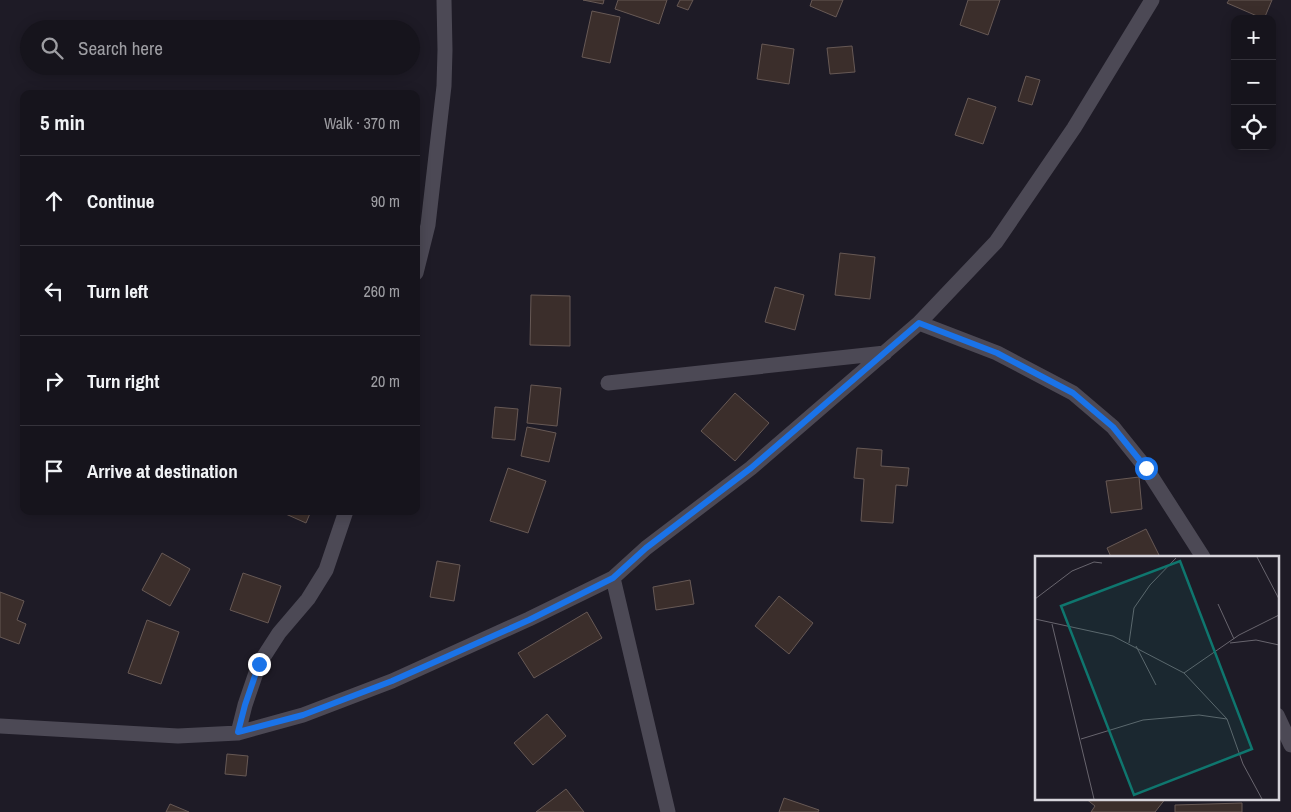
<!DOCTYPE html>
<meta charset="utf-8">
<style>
:root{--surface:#16141c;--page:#1f1d25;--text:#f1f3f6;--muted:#9e9ea3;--line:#35333b}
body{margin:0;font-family:"Archivo Narrow",sans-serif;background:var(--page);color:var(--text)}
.controls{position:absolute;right:15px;top:15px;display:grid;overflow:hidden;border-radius:10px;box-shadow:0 2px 12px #0003}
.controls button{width:45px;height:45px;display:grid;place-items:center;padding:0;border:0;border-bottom:1px solid var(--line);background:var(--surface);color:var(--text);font:25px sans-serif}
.stop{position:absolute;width:15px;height:15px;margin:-11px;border:4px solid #1a73e8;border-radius:50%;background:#fff}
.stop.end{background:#1a73e8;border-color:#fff;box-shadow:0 1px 5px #0008}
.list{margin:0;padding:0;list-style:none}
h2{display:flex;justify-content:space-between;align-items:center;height:65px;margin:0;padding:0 20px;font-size:21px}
h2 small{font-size:16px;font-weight:400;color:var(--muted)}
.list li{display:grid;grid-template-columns:32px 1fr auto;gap:15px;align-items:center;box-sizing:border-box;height:90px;padding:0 20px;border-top:1px solid var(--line)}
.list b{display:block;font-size:19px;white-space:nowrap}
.list em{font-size:16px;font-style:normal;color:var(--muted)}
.icon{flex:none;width:28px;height:28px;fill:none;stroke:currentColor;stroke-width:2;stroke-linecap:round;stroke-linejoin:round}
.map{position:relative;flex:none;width:1291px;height:812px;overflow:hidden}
.search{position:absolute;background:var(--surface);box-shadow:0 2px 12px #0003;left:20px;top:20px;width:400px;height:55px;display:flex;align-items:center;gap:12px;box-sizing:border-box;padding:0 18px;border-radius:28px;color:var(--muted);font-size:19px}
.panel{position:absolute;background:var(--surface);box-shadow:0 2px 12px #0003;left:20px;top:90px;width:400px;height:425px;border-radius:10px}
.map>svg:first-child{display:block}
.building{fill:#3b2e2b;stroke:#675955}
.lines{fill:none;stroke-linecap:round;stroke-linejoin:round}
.street{stroke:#4c4955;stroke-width:15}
.route{stroke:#1a73e8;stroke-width:6}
.inset-road{fill:none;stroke:#68656e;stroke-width:1}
.view{fill:#0f766e;fill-opacity:0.15;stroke:#0f766e;stroke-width:2.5}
.inset-edge{fill:none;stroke:#d6d4db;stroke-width:2.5}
</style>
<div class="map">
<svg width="1291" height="812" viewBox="0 0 1291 812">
<rect width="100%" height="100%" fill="#1e1b26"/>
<path class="building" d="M583,0H604L603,4Z
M618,0H667L659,24L615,9Z
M680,0H693L688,10L677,6Z
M812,0H843L836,17L810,6Z
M968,0H1000L988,35L960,25Z
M1229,0H1272L1264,19L1227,3Z
M592,11L620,17L610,63L582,57Z
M762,44L794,49L789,84L757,79Z
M852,46L855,72L830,74L827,48Z
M1026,76L1040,80L1032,105L1018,101Z
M968,98L996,107L983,144L955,135Z
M840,253L875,257L870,299L835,295Z
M775,287L804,295L795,330L765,322Z
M531,295L570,296V346L530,345Z
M531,385L561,388L557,426L527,423Z
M735,393L769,423L735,461L701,431Z
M495,407L518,409L515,440L492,438Z
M527,427L556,433L549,462L521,456Z
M857,448L882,450L881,466L909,468L907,486L896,485L893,523L861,521L864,479L854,478Z
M508,468L546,481L528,533L490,521Z
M1139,477L1142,509L1111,513L1106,481Z
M279,511H311L306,523Z
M1146,529L1160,557H1111L1107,548Z
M162,553L190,569L170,606L142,590Z
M437,561L460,565L454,601L430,597Z
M243,573L281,586L268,623L230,610Z
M690,580L694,604L656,610L653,587Z
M0,592L24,601L17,620L26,624L19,644L0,637Z
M779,596L813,623L789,654L755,626Z
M587,612L602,638L534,678L518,653Z
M147,620L179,632L161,684L128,673Z
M547,714L566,736L533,765L514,743Z
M227,754L248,756L246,776L225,774Z
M566,789L584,812H536Z
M784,798L819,810L818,812H779Z
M1085,798H1166L1155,812H1091L1095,806Z
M1242,803V812H1175V805Z
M170,804L189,812H166Z"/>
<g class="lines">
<path class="street" d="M416,273L428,225L444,86L445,50L444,0
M919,323L997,353L1073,393L1113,427L1146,468L1203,557
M608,383L885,353
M613,578L668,812
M1277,715L1291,745
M0,726L178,736L238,733L303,715L392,681L529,619L613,578L646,548L751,468L919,323L996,242L1074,128L1152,0
M238,733L245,705L259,664L279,633L308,599L326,570L346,511"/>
</g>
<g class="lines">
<path class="route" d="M259,664L245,705L238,732L303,715L392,681L529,620L613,578L646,548L751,468L919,323L997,353L1073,393L1113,427L1146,468"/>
</g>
<g transform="translate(1035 556)">
<rect width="244" height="244" fill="#1e1b26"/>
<path class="inset-road" d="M222,1L244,43M0,43L37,15L59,6L67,7M183,48L199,83M0,63L78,80L149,117L192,163L208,208L227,243M17,68L59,243M94,87L99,52L115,29L141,2M195,87L221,84L244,89M101,90L121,129M149,117L204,79L244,59M46,183L108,164L164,159L192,163"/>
<path class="view" d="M145,5L217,193L99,239L26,50Z"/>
<rect width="244" height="244" class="inset-edge"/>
</g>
</svg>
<div class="controls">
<button>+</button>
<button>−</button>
<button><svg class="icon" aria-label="locate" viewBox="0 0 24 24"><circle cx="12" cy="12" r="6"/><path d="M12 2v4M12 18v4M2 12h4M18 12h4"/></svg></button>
</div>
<div class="stop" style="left:1146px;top:468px"></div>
<div class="stop end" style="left:259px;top:664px"></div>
<div class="search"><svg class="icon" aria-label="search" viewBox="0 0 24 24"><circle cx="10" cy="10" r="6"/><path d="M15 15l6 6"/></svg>Search here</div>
<section class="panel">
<h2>5 min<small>Walk · 370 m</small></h2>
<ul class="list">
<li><svg class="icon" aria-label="ahead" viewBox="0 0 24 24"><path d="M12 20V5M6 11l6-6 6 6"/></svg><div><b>Continue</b></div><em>90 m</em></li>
<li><svg class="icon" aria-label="left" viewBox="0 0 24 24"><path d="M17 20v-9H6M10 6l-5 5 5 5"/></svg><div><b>Turn left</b></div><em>260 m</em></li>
<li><svg class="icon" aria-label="right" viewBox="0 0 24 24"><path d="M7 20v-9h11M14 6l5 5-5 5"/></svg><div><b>Turn right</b></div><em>20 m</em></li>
<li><svg class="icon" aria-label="arrive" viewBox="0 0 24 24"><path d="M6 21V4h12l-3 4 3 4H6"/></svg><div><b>Arrive at destination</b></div></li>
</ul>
</section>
</div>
